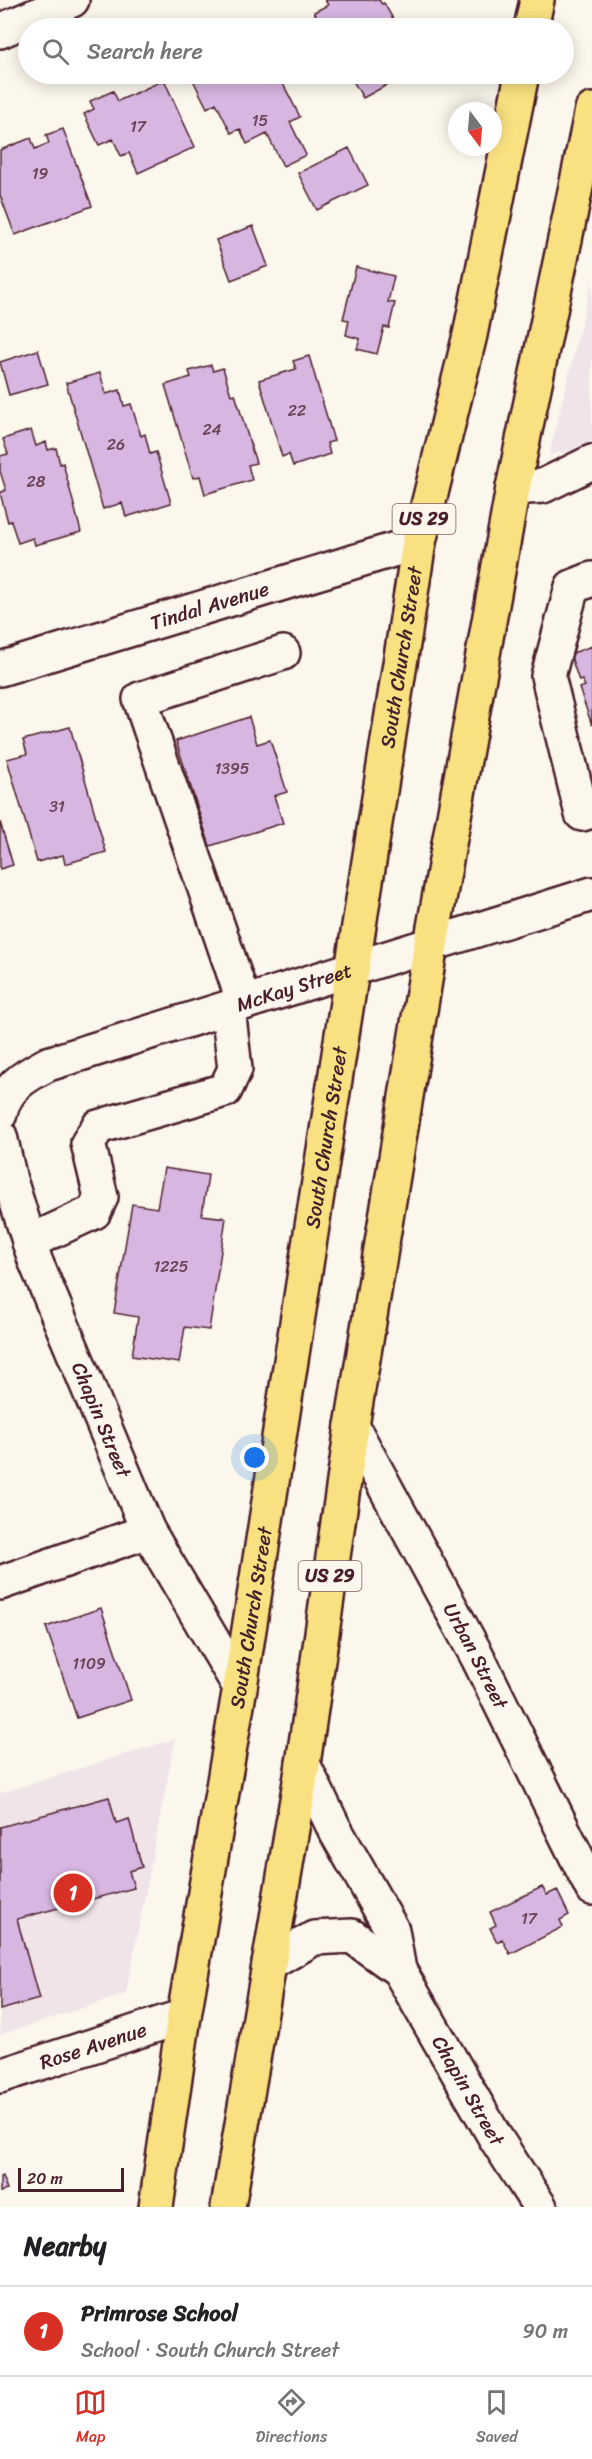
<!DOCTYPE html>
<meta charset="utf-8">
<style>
:root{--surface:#fff;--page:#f2f2f2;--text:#202124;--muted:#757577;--line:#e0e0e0;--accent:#d93025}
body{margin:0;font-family:Sriracha,sans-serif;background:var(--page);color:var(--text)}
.compass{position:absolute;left:448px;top:102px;width:54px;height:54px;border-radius:50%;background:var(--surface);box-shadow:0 3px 15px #0003;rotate:164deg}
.scale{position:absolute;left:18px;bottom:15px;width:106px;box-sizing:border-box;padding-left:6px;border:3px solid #4a1f2b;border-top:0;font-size:16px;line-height:21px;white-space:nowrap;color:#4a1f2b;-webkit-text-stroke:4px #fbf7ec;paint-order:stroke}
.you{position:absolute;left:255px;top:1458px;width:21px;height:21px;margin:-15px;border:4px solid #fff;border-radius:50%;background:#1a73e8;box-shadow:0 0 0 9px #1a73e833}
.badge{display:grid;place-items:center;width:39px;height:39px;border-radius:50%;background:var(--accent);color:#fff;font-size:20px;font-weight:700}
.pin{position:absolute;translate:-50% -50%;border:3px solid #fff;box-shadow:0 2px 6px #0006}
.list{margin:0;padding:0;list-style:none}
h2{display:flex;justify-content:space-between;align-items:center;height:78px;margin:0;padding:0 24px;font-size:26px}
h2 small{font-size:20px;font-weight:400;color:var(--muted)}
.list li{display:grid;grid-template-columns:39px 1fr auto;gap:18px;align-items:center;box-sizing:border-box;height:90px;padding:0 24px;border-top:2px solid var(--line)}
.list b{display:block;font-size:22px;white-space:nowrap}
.list p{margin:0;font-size:20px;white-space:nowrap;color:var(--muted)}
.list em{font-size:20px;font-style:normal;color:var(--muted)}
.icon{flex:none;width:33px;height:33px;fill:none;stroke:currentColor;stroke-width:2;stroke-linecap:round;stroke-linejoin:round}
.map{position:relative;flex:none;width:592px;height:2207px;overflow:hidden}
.search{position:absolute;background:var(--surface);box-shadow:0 3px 15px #0003;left:18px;right:18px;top:18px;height:66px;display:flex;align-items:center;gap:15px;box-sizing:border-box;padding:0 21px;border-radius:33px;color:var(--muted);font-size:22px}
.sheet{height:168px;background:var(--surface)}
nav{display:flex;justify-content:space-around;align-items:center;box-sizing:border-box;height:84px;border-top:2px solid var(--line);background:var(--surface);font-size:16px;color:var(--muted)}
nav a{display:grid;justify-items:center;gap:3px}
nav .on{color:var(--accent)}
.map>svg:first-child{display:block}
.built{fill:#f0e4e9}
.building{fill:#d7b6e1;stroke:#4a1f2b;stroke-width:1.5}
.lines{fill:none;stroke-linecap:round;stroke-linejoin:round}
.minor-casing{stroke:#4a1f2b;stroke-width:38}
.major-casing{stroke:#4a1f2b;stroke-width:38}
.minor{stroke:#fbf7ec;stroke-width:33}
.major{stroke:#f9e181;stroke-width:33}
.labels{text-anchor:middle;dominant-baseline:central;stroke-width:6;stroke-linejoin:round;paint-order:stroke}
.number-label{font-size:16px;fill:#6d4558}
.shield{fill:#fbf7ec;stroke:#7f6065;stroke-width:1.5}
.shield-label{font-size:18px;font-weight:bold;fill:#4a1f2b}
.street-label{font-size:20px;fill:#4a1f2b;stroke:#fbf7ec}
</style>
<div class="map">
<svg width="592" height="2207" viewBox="0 0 592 2207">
<rect width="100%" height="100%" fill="#fbf7ec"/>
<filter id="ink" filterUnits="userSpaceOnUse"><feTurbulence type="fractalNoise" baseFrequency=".0167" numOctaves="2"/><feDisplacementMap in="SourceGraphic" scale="12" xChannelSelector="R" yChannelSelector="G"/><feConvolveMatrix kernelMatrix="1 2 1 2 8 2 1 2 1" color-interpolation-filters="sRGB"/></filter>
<g filter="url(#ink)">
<path class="built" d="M592,279V447L549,455Z
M175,1739L126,1994L0,2035V1790L1,1793Z"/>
<path class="building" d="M325,0H379L382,4L384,3L398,28H311L309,25L319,20L314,12L328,5Z
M207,74H278L300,117L290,122L306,155L283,166L267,134L247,144L240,129L231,133L216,103L207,108L193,80Z
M349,74H407L363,98Z
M164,80L195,147L138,173L129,153L121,156L113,139L99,145L84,114L94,109L90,101L113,91L118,101Z
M63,129L92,206L15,235L0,195V150L31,138L35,149L49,143L46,135Z
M349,148L368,185L317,210L298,173Z
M253,226L268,266L231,280L216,240Z
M356,267L394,276L388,302L395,303L389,328L384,327L377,354L357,349L360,339L346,335L349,320L343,319Z
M38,350L48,384L9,395L0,362Z
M309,356L334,441L327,443L330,454L293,466L289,454L282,457L259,380L296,369L293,361Z
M211,365L213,371L223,368L231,395L235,394L256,463L248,465L252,480L205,494L200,476L193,478L165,385L191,377L189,371Z
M100,373L106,394L120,390L124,406L131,404L141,436L145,434L150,454L156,452L171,503L126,517L122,503L103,509L66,383Z
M31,430L36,446L46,442L48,450L56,448L60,464L63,463L81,532L35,545L33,538L18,543L11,521L8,522L0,493L6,490L0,471V456L8,454L3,439Z
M592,646V725L579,688L585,686L582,680L579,681L570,654Z
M249,717L257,744L270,740L287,792L274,796L283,823L210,846L176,741Z
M70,727L106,852L65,864L63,855L37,862L7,759L27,754L23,740Z
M0,822L13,865L0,869Z
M164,1168L208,1175L202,1215L226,1218L209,1330L185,1327L179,1363L132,1356L138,1317L114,1313L132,1204L157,1208Z
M101,1608L131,1700L77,1718L46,1627Z
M109,1797L116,1823L129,1819L142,1867L129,1871L134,1888L17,1919L39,1999L0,2010V1827Z
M542,1887L547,1895L557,1890L569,1915L560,1920L563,1927L510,1954L502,1939L497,1942L490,1928L496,1925L490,1912Z
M2,2176L7,2190L0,2192V2177Z"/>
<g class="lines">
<g class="minor-casing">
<g id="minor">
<path d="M0,31L72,0"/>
<path d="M513,488L543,486L592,462"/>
<path d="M592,579L572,587L548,676L582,814L592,811"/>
<path id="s1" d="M0,669L419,542"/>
<path d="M244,1003L140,699L283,653"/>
<path id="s2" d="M0,1114C5,1087 25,1076 48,1064L592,894"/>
<path id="s3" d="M0,1136L10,1180L35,1260L148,1531L240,1687"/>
<path d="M29,1242L94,1212L101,1197L88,1143L98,1127L225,1090L235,1069L228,1008"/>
<path id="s4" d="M352,1426L477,1656L592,1888"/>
<path d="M0,1583L148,1531"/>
<path id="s5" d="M303,1764L334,1828L392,1930L399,1970L495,2137L540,2207"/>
<path d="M269,1964L314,1938L352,1936L399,1970"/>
<path id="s6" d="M0,2076L184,2016"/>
</g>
</g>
<g class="major-casing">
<g id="major">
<path d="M531,28L537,0"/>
<path id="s7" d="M156,2207L184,2016L240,1687L419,542L470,335L522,74"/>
<path d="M228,2207L303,1764L352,1426L431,944L513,488L592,110"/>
</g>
</g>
<use href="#minor" class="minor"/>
<use href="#major" class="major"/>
</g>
</g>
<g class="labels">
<g class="number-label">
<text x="260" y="120">15</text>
<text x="138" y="126">17</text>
<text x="40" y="173">19</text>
<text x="297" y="410">22</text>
<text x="212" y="429">24</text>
<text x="116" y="444">26</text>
<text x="36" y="481">28</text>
<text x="232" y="768">1395</text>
<text x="57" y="806">31</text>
<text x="171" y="1266">1225</text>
<text x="89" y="1663">1109</text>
<text x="529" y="1918">17</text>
</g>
<g class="shield">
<rect x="392.5" y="504" width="63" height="30" rx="4.5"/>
<rect x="298.5" y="1561" width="63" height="30" rx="4.5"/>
</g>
<g class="shield-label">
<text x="424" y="519">US 29</text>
<text x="330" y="1576">US 29</text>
</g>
<g class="street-label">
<text stroke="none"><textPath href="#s1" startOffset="219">Tindal Avenue</textPath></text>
<text stroke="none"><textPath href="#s7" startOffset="1569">South Church Street</textPath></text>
<text stroke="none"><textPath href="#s2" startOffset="330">McKay Street</textPath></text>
<text stroke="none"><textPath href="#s7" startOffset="1083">South Church Street</textPath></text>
<text stroke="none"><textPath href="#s3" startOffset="302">Chapin Street</textPath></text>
<text stroke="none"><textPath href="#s7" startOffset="597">South Church Street</textPath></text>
<text stroke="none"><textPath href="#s4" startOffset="261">Urban Street</textPath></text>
<text stroke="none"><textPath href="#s6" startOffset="98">Rose Avenue</textPath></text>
<text stroke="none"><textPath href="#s5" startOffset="368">Chapin Street</textPath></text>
</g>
</g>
</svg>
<svg class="compass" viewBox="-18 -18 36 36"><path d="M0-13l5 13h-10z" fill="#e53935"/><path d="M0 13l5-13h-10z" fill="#757577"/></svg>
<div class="scale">20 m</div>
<div class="you"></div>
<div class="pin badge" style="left:73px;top:1893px">1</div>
<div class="search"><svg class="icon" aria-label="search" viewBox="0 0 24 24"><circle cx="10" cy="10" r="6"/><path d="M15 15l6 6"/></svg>Search here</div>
</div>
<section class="sheet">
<h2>Nearby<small></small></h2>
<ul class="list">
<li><span class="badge">1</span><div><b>Primrose School</b><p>School · South Church Street</p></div><em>90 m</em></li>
</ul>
</section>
<nav>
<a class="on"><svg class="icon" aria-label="map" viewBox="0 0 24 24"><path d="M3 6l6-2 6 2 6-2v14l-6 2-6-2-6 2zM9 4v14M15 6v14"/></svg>Map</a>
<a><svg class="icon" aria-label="directions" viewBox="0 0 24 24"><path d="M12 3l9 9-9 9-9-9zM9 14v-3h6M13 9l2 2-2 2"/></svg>Directions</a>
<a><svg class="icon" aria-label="saved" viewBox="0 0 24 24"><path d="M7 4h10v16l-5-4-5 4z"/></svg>Saved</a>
</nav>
